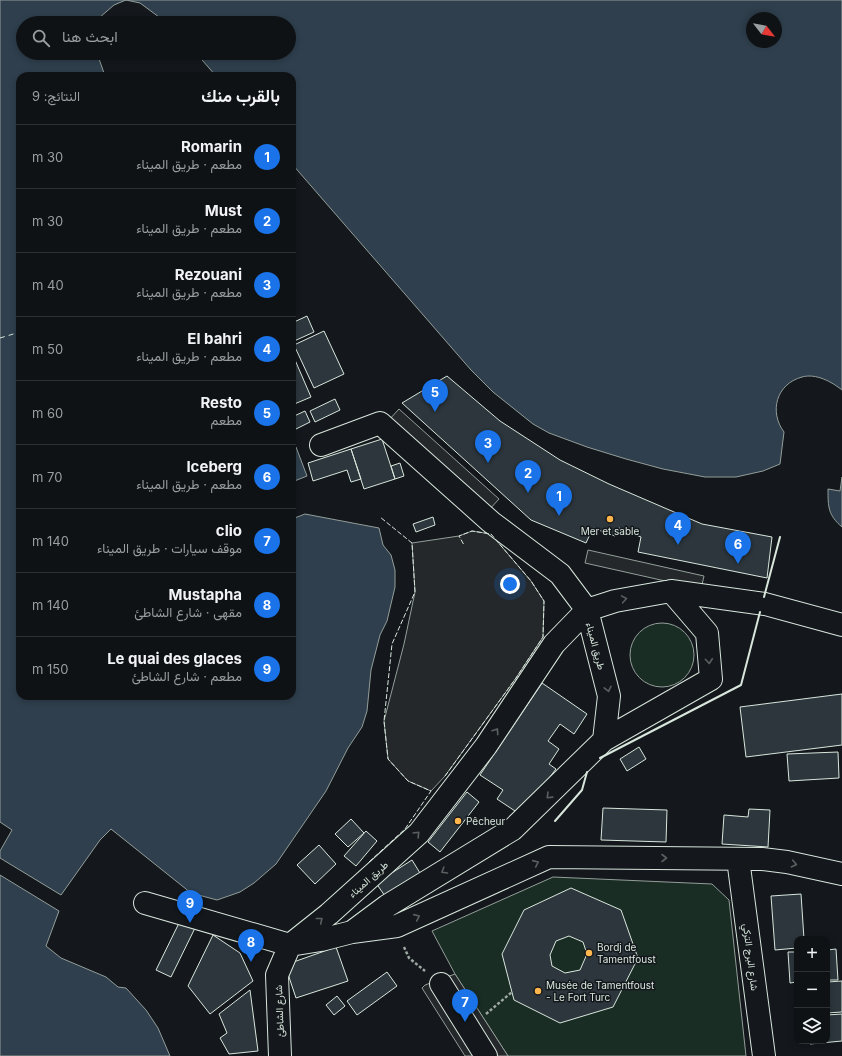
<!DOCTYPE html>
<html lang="ar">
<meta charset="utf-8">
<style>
:root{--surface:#0f1215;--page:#1d2022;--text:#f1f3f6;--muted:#9b9ea0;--line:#2f3234;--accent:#1a73e8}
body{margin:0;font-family:Inter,Vazirmatn,sans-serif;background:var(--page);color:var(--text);direction:rtl}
.controls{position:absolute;right:12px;bottom:12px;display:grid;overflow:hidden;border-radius:8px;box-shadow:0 2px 6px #0003}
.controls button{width:36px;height:36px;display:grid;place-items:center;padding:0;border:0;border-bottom:1px solid var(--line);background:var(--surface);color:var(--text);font:20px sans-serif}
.compass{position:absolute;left:746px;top:12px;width:36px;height:36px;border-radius:50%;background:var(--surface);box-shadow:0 2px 6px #0003;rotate:121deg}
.you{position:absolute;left:510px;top:584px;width:14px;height:14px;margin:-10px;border:3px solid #fff;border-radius:50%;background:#1a73e8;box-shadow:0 0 0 6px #1a73e833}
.badge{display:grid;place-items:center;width:26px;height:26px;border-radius:50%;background:var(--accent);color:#fff;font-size:13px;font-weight:700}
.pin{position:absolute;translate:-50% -33px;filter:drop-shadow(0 1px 2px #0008)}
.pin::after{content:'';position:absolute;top:21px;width:14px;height:12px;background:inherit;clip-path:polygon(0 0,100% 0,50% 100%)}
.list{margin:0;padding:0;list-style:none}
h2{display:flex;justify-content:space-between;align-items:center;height:52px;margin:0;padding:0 16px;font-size:17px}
h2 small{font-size:13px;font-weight:400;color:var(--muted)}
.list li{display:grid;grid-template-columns:26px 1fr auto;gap:12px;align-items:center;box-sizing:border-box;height:64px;padding:0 16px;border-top:1px solid var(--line)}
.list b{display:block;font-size:15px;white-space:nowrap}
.list p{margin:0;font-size:13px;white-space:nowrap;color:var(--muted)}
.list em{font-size:13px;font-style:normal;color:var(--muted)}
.icon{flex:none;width:22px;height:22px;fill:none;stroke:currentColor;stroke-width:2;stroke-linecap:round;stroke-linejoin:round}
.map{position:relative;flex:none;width:842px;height:1056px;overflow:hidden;direction:ltr}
.search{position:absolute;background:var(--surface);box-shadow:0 2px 6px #0003;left:16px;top:16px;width:280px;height:44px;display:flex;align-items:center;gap:10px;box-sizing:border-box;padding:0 14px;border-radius:22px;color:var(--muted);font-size:15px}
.panel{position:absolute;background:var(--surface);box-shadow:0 2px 6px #0003;left:16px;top:72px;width:280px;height:628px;border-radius:12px;direction:rtl}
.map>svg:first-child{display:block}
.green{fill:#1a2d24;stroke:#939e99}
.parking{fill:#24282b;stroke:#939e99}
.water{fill:#2f3f4d;stroke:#939e99;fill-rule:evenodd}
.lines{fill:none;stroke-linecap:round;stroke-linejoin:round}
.ferry{stroke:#d8e6dc;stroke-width:1;stroke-dasharray:5 4;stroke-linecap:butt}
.building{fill:#2c363c;stroke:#d8e6dc;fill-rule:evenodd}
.minor-casing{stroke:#d8e6dc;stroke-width:24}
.path{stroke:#9da8a2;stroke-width:2.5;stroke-dasharray:3 2;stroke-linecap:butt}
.minor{stroke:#14181c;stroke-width:22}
.fence{stroke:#d8e6dc;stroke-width:1;stroke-dasharray:5 2;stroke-linecap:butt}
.wall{stroke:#d8e6dc;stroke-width:2}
.oneway{stroke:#59605f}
.poi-dot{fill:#ffb74d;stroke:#14181c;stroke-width:1.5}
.labels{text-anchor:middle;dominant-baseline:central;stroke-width:3;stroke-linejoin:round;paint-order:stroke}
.poi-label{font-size:10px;fill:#d8e6dc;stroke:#14181c;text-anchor:start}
.street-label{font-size:10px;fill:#d8e6dc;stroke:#14181c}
</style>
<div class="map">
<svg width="842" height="1056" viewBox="0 0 842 1056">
<rect width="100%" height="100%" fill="#14181c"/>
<path class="green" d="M630 655a32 32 0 1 1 64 0a32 32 0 1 1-64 0Z
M553,877L712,884L729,900L746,1056H508L455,974L432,931Z"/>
<path class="parking" d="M399,409L499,499L488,511L388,421Z
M472,531L491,534L531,581L544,601L543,637L516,678L445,776L431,791L408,781L388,759L384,721L404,644L415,592L412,543L459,536Z
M588,550L704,576L701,589L585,563Z
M455,974L508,1056H465L422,988L425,985Z"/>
<path class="water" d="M0,0H842V390C832,382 816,373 802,377C776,384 769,412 784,432L780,464L763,471L736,477H705L663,469L626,459L587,447L549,433L533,424L493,392L471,370L292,164V76H216L196,53H289V23H167L140,3L126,0L114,5L99,18L98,23H23V53H97L105,76H20V696H292V519L305,514L379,528L383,545L391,555L395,570V587L387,621L380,635L371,670L367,711L362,727L348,748L326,791L276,864L254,883L240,892L217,900L191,893L111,829L100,840L61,895L0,858V851L12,830L0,822ZM752,18H776V42H752Z
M296,447L307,476L292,482V449Z
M842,477V527C828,515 828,507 828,489L840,491Z
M0,875L59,911L46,946L61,958L106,977L118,987L126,988L146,1010L158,1028L170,1056H0Z"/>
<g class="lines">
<path class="ferry" d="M0,338L20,332"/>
</g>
<path class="building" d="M307,316L314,332L292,342V323Z
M324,331L344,374L314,388L294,345Z
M292,353L311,397L292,405Z
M447,376L500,421L560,460L609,484L702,524L772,537L767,578L638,552L641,537L619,528L615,536L593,528L586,543L531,520L402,403Z
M335,399L340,410L315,422L310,411Z
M305,411L310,422L292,431V417Z
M382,439L395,479L364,489L351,449Z
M351,449L361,479L351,482L347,470L313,481L308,463Z
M400,463L404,476L395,479L391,466Z
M433,517L435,525L416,532L413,524Z
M542,683L587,714L574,734L560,724L548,741L559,749L549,764L556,769L521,815L497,799L503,790L480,775Z
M842,694V745L746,757L740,707Z
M639,747L646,759L627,771L620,759Z
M838,752L839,778L789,781L787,754Z
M467,792L479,802L440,852L428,842Z
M603,808L667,810L666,842L601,840Z
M749,809L770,810L768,847L722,844L724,815L748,817Z
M351,819L364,833L348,847L335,834Z
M366,831L377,841L356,866L344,856Z
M319,845L336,864L315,884L297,865Z
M412,860L420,873L385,896L376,883Z
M571,888L621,910L638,958L613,1007L560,1023L514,1000L502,954L524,910ZM569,936L583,942L587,954L580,970L565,973L552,966L550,955L556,941Z
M801,894L804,939H797V948L775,950L771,896Z
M181,919L196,926L171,977L156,970Z
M213,935L240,953L253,981L210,1014L188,986Z
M336,947L348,981L296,998L285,965Z
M836,949L838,980H827V950Z
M788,952H797V982L790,983Z
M387,972L397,986L357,1015L347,1001Z
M842,981V1012L827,1013V982Z
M250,990L258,1051L229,1054L220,1038L227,1033L219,1014Z
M337,996L345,1006L334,1015L326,1005Z
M842,1014V1041L810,1044V1041H827V1015Z"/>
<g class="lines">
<g class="minor-casing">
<path id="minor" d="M321,445L380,423L491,522L560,574L587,610L609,696L604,740L513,829L387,906L352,932
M671,591L765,604L842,625
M738,859L764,1056
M145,903L290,945L321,940L352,932L397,926L549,857L762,859L787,862L842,874
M441,984L486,1056
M280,1056L277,975L290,945L329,914L419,833L486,746L554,644L587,610L615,601L671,591L707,633L711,679L604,740"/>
</g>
<path class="path" d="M404,947L409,958L425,971
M486,1014L512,992"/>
<use href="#minor" class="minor"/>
<path class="fence" d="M445,776L516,678L543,637L544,601L531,581L491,534L472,531L459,536L464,545
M369,862L405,829L431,791L408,781L388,759L384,721L392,644L415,592L412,543L380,517"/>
<path class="wall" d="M764,597L780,537
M600,758L741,685L760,612
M555,821L582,790L587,772"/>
</g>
<defs><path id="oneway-chevron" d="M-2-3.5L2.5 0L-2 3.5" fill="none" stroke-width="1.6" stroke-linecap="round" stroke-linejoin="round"/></defs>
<g class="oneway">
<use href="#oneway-chevron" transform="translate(624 599) rotate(-10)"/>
<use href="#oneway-chevron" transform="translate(709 661) rotate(85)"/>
<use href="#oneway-chevron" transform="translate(608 689) rotate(77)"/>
<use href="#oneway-chevron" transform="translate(496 731) rotate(-56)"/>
<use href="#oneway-chevron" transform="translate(549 796) rotate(136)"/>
<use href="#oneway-chevron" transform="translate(417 834) rotate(-46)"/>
<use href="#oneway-chevron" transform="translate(664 858)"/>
<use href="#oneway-chevron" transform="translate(536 863) rotate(-24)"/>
<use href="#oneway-chevron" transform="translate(794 864) rotate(12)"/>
<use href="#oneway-chevron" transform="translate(444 871) rotate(149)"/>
<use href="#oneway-chevron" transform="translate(417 917) rotate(-24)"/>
<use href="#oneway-chevron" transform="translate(320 920) rotate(-39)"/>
</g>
<g class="poi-dot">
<circle cx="610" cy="519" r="4"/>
<circle cx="458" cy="821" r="4"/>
<circle cx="589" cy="953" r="4"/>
<circle cx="538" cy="991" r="4"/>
</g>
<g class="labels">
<g class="poi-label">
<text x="610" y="531" text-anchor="middle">Mer et sable</text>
<text x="466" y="821">Pêcheur</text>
<text x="597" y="947">Bordj de<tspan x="597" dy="12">Tamentfoust</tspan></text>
<text x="546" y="985">Musée de Tamentfoust<tspan x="546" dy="12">- Le Fort Turc</tspan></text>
</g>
<g class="street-label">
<text transform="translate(596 646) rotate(75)">طريق الميناء</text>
<text transform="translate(368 879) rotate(-42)">طريق الميناء</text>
<text transform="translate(751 957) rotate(83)">شارع البرج التركي</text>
<text transform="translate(279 1011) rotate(-92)">شارع الشاطئ</text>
</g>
</g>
</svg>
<div class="controls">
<button>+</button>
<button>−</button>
<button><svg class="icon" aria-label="layers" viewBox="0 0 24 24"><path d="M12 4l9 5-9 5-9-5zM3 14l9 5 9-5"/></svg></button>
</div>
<svg class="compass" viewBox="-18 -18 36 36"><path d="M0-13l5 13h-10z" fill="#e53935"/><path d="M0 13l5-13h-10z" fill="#9b9ea0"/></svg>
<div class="you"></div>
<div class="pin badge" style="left:559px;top:516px">1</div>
<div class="pin badge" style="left:528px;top:493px">2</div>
<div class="pin badge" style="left:488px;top:463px">3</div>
<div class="pin badge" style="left:678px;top:545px">4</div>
<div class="pin badge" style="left:435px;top:412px">5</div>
<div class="pin badge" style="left:738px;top:564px">6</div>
<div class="pin badge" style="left:465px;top:1022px">7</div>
<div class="pin badge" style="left:251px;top:962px">8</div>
<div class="pin badge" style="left:190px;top:923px">9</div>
<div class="search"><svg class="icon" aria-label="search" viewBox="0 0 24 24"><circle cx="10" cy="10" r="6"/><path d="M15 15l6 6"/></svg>ابحث هنا</div>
<section class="panel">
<h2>بالقرب منك<small>النتائج: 9</small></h2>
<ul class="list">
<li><span class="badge">1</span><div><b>Romarin</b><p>مطعم · طريق الميناء</p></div><em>30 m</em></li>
<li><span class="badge">2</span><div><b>Must</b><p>مطعم · طريق الميناء</p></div><em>30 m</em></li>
<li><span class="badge">3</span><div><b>Rezouani</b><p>مطعم · طريق الميناء</p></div><em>40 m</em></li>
<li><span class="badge">4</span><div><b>El bahri</b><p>مطعم · طريق الميناء</p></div><em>50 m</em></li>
<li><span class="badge">5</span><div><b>Resto</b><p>مطعم</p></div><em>60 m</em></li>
<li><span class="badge">6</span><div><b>Iceberg</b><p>مطعم · طريق الميناء</p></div><em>70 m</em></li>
<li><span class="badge">7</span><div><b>clio</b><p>موقف سيارات · طريق الميناء</p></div><em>140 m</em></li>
<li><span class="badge">8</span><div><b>Mustapha</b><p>مقهى · شارع الشاطئ</p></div><em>140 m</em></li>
<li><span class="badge">9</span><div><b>Le quai des glaces</b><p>مطعم · شارع الشاطئ</p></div><em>150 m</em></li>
</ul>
</section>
</div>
